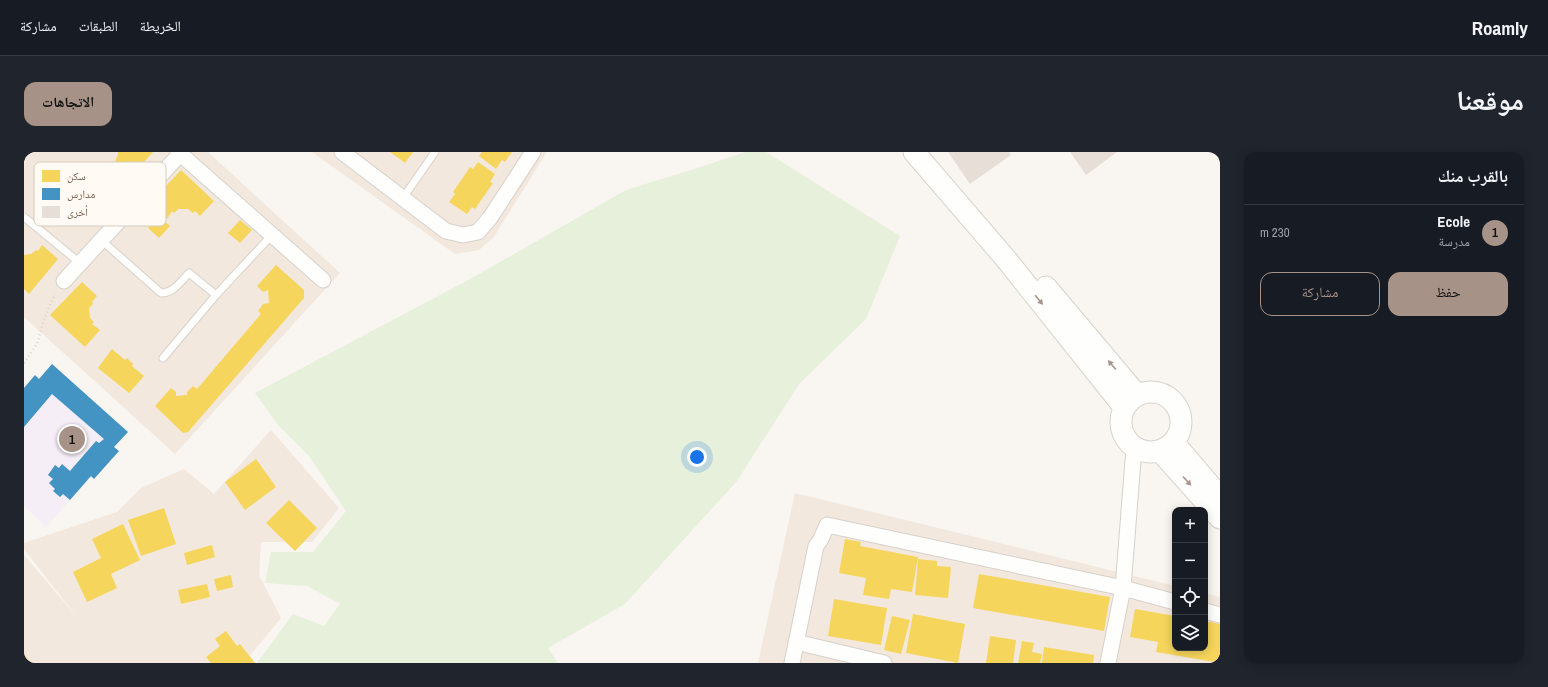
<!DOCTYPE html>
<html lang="ar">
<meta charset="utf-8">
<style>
:root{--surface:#171b24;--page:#20242c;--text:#f1f3f6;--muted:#9ea1a6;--line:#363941;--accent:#a69286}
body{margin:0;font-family:"Archivo Narrow","Noto Naskh Arabic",sans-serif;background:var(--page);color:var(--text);direction:rtl}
.controls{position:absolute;right:12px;bottom:12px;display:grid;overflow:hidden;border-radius:8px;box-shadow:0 2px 10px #0003}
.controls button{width:36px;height:36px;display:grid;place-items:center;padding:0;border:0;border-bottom:1px solid var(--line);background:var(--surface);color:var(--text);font:20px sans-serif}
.you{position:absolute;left:673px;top:305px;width:14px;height:14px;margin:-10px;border:3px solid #fff;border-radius:50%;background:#1a73e8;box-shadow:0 0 0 6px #1a73e833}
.badge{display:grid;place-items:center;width:26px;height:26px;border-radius:50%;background:var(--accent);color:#111;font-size:13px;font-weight:700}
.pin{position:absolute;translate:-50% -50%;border:2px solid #fff;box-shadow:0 1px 4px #0006}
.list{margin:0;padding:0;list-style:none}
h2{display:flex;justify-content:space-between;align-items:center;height:52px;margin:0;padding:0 16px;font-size:17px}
h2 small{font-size:13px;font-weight:400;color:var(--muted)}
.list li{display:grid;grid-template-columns:26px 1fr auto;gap:12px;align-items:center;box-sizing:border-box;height:56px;padding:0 16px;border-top:1px solid var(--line)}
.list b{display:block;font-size:15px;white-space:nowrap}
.list p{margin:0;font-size:13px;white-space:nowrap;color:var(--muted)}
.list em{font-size:13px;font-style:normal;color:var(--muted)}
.actions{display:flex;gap:8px;padding:12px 16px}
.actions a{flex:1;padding:9px 0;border:1px solid var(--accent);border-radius:12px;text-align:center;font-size:14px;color:var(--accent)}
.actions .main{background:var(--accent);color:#111}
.icon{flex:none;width:22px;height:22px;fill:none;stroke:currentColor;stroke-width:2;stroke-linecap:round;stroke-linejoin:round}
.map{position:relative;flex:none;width:1196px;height:511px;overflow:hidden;direction:ltr;border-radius:12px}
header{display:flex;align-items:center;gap:24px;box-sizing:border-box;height:56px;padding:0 20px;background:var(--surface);border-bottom:1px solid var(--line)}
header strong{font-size:19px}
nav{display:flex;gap:22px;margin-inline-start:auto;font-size:14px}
.intro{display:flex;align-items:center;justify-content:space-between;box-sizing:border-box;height:96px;padding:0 24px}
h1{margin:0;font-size:28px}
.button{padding:10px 18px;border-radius:12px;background:var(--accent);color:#111;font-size:14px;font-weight:700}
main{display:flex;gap:24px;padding:0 24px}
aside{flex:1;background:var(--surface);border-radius:12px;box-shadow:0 2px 10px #0003}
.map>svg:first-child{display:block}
.residential{fill:#f2e8de}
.education{fill:#f6eef6}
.green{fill:#e7f0db}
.homes{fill:#f6d55c}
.schools{fill:#4393c3}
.building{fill:#e6ded7}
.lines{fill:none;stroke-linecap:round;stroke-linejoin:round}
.service-casing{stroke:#d7d1cb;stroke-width:9}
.minor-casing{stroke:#d7d1cb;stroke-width:17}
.secondary-casing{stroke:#d9d2cb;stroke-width:23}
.path{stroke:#dcd5d0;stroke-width:2.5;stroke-dasharray:1 3;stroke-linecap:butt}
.service{stroke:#fefefd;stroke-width:7}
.minor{stroke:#fefefd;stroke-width:15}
.secondary{stroke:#fefefd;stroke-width:21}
.oneway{fill:#a8958b}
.key{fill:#fffaf3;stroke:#d7cbc1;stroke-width:1}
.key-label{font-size:11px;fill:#7a5c4d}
</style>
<header>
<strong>Roamly</strong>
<nav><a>الخريطة</a><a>الطبقات</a><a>مشاركة</a></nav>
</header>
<div class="intro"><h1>موقعنا</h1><a class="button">الاتجاهات</a></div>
<main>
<aside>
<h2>بالقرب منك<small></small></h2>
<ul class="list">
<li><span class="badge">1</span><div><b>Ecole</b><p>مدرسة</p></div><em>230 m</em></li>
</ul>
<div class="actions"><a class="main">حفظ</a><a>مشاركة</a></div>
</aside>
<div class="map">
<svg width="1196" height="511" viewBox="0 0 1196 511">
<rect width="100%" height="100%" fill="#f9f5f0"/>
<path class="residential" d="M0,0H184L316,121L151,302L0,165Z
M288,0H523L470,85L455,98L431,102Z
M247,278L315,356L288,390H237L235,423L257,466L220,511H0V403L53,465L0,397V391L93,360L117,336L160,317L190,342Z
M771,341L1151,434V496H1181V441L1196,445V511H734Z"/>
<path class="education" d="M28,212L104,280L90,295L95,299L70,327L67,325L22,375L0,354V236L11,223L15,227Z"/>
<path class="green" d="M721,0H742L876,84L842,167L775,232L713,329L601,452L524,496L534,511H233L269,462L300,474L316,452L283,434L241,431L247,400H289L322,359L285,304L254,273L231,241L448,126L602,38L670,17Z"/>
<path class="homes" d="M94,0H129L103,29L87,16L92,10L91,9L94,3Z
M366,0H389L381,11Z
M458,0H488L481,10L478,8L472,17L455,4Z
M454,10L471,22L466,30L469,31L451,57L448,55L443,62L425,50L431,42L429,40L438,27L446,15L449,17Z
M157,18L190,49L176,64L171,59L169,61L164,57H154L150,61L148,59L143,67L125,52Z
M135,64L146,74L135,86L124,76Z
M216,68L228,78L216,91L204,81Z
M18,93L34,107L5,142L0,137V103L7,102L12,98L14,99Z
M252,113L280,138V146L164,280L159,281L131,254L147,236L152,240V244L163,243V240L169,234L173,237L237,162L234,159L239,152L245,151L244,138L239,140L233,134Z
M58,130L73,144L68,150L69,152L65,156L66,166L70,170L68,172L76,178L61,195L26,163Z
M88,197L101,208L103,206L109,212L108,214L120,224L105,241L74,216Z
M232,307L252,335L221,358L201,330Z
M265,348L293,376L271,399L242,371Z
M140,356L152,392L117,404L104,368Z
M99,372L116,408L87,422L93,436L63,450L49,420L77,406L68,387Z
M821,387L837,390L836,394L894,405L888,440L867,437L865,447L839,443L842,426L815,421Z
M188,393L191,405L163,413L160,401Z
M894,407L913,409V414L927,415L924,446L891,443Z
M955,422L1086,445L1080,479L949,456Z
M207,423L209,435L193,439L190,427Z
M183,432L186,445L157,452L154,438Z
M810,447L863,456L857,493L804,484Z
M1111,457L1151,464V496H1181V469L1196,472V511L1132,500L1134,490L1106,485Z
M889,462L941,472L934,511L882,501Z
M868,464L886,468L877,502L860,498Z
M202,479L213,494L216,492L231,511H187L182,505L196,494L191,487Z
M966,484L992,488L989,511H962Z
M998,489L1010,491L1008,500L1018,502L1016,511H994Z
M1020,495L1070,503L1069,511H1018Z
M0,502L7,511H0Z"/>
<path class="schools" d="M28,212L104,280L90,295L95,299L70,327L67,324L46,348L39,342L36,345L29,339L31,337L25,331L29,327L24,323L31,313L35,316L38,312L46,319L72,289L75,291L80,287L28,242L0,275V236L11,223L15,227Z"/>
<path class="building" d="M924,0H985L987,3L946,32Z
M1046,0H1093L1062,23Z"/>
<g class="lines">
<g class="service-casing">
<path id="service" d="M38,25L92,71
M379,46L411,0
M0,65L56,111
M77,88L137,141C150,141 157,129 165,121L192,143
M139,206L192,143L248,83"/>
</g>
<g class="minor-casing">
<path id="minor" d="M154,0L299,128
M318,0L422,79L439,83L454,80L466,66L509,0
M40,129L156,2
M1181,459L1196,463
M772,490L860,511
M768,511L792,394L797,387L803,373L1099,436L1151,450
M1084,511L1099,436L1110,296"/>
</g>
<g class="secondary-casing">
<path id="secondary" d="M890,0L982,107L1100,255
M1022,135L1113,243
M1097 270a30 30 0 1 1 60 0a30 30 0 1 1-60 0Z
M1150,291L1196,345
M1137,300L1196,366"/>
</g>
<path class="path" d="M0,211L13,192L20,167L31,142"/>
<use href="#service" class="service"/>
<use href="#minor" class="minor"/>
<use href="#secondary" class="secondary"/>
</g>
<defs><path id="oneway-solid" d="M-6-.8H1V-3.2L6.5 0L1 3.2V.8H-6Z"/></defs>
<g class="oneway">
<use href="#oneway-solid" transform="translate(1015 148) rotate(51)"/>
<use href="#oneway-solid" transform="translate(1088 213) rotate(-130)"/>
<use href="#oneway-solid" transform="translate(1163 329) rotate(48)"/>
</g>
<rect x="10" y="10" width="132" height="64" rx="6" class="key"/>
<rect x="18" y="18" width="18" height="12" fill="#f6d55c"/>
<rect x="18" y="36" width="18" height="12" fill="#4393c3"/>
<rect x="18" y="54" width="18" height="12" fill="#e6ded7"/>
<g class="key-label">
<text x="43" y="28">سكن</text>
<text x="43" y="46">مدارس</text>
<text x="43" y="64">أخرى</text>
</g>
</svg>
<div class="controls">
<button>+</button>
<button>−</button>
<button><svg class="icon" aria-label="locate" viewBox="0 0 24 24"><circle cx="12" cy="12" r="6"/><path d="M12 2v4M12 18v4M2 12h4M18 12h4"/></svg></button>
<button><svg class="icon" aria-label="layers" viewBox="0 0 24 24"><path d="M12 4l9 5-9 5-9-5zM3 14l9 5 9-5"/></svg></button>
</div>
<div class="you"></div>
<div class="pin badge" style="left:48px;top:287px">1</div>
</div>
</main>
